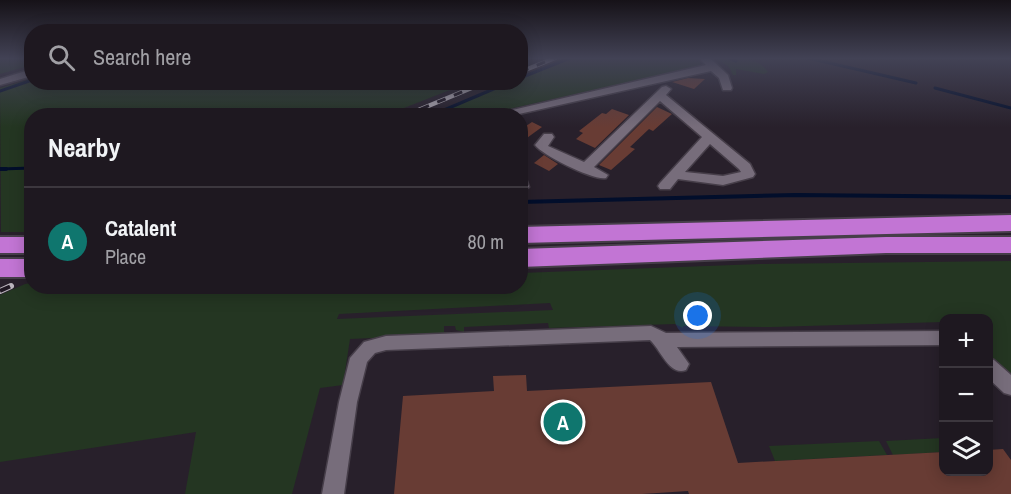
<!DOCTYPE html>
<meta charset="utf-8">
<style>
:root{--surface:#1e1820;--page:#262129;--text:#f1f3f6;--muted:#a1a0a5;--line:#3c373e;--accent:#0f766e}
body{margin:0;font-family:"Archivo Narrow",sans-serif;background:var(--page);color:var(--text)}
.controls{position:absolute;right:18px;bottom:18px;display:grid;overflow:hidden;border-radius:12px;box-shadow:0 3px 15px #0003}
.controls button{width:54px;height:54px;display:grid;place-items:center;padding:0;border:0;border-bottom:2px solid var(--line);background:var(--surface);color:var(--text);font:30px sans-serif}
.you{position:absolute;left:698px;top:316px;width:21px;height:21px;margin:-15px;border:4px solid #fff;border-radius:50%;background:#1a73e8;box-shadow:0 0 0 9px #1a73e833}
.badge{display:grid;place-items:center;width:39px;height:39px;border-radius:50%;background:var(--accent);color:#fff;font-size:20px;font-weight:700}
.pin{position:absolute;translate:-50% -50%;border:3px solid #fff;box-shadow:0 2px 6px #0006}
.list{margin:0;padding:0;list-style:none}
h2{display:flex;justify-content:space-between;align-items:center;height:78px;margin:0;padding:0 24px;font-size:26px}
h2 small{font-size:20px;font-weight:400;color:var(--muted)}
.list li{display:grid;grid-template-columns:39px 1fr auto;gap:18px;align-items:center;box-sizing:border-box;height:108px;padding:0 24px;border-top:2px solid var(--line)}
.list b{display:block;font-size:22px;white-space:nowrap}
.list p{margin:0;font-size:20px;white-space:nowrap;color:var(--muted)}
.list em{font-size:20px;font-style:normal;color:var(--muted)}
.icon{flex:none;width:33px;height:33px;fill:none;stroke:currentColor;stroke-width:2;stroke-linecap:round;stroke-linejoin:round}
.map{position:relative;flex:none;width:1011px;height:494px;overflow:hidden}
.search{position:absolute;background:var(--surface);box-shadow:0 3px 15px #0003;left:24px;top:24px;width:504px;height:66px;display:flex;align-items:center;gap:15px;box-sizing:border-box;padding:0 21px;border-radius:24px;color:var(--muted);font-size:22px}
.panel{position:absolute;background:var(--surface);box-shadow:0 3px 15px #0003;left:24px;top:108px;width:504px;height:186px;border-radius:24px}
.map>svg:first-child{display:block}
.green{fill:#243622;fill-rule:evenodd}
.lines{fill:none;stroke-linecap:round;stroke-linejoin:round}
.stream-far1{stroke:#020e2b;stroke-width:3}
.stream{stroke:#020e2b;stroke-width:4}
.building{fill:#683c34}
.minor-casing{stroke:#463e49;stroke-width:3}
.highway-casing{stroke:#463e49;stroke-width:4}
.minor{fill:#776d7b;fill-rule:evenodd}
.highway{fill:#c275d4;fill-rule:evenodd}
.rail-far1-casing{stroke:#bcb6be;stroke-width:4.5}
.rail-casing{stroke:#bcb6be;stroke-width:6}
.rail-far1{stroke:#1f1722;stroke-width:3;stroke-dasharray:9;stroke-linecap:butt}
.rail{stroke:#1f1722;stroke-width:4;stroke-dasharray:11;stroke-linecap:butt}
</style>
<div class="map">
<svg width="1011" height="494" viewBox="0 0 1011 494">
<rect width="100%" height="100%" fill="#28202b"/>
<path class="green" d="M0,58H31V65L0,74Z
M570,58H700V66L482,115L430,116L510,83L520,82L521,78Z
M716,58C733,58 757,55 768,72L764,74L736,69V75H733L729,67Z
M31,79L32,82L468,83L386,115L32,116L31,232H1L0,88Z
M1011,261V378L989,359L988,318H944L943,322L772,327L683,326V328L675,324L549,328L548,323L464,327V332L456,330L455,326H444V332L463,334L350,339L343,385L320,388L292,494H185L196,432L0,462V295L25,284L31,283L32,286H520L521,273L760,264ZM550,303L553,310L337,319L339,314Z
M943,438V452L893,455L886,441Z
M879,441L887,455L775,461L769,446Z"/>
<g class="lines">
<path class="stream-far1" d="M729,58L736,61
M808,58L916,83
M520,78L570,58
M935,88L1011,108
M0,91L32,80
M430,116L510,82
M0,169L32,168"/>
<path class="stream" d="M0,169H6
M520,202L796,195L1011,197"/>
</g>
<path class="building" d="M688,78L705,79L694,89L672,82Z
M657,107L672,114L653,131L649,129L630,147L635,149L611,170L599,165Z
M612,109L629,115L595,148L576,139L583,133L579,131L602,113L606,114Z
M532,122L542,127L520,143V130Z
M544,155L558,164L549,171L534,163Z
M526,375L527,391L711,382L738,463L944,452V471H988V450L1003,449L1011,460V494H689L688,491L642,494H394L403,396L494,391L493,376Z"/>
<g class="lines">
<g class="minor-casing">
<path id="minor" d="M702,58H710L728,75L732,88L731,90H723L719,78L711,71L510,116H487L706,65L701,60Z
M32,69V76L0,85V79Z
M666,86L671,89L666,95L750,164L755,174L753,177L723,185L678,179L670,189H660L658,186L660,183L702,137L660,101L594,167L608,175L606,178C594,181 542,155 535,145L544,134H552L554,137L548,146L584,162L662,87ZM710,144L739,169L741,172L723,176L685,172Z
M520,175L525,176L529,187L522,191Z
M651,326L666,333L944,331V345L677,347L689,364L686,370C669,376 661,350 650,340L386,350L375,353L367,362L357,402L344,494H322L339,402L350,358L364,342L386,336Z
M988,358L994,360L1011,375V395L1004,393L988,378Z"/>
</g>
<g class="highway-casing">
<path id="highway" d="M1011,215V231L520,243V227Z
M0,237H32V253H0Z
M886,237H1011V253H886L520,267V249Z
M0,259H32V277H0Z"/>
</g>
<use href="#minor" class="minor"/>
<use href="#highway" class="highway"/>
<g class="rail-far1-casing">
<path id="rail-far1" d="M520,72L555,58
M404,116L486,82"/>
</g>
<g class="rail-casing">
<path id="rail" d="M0,291L11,286"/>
</g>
<use href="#rail-far1" class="rail-far1"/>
<use href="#rail" class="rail"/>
</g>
<linearGradient id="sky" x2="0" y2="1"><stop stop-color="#161218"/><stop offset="0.46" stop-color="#424255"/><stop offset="1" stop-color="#424255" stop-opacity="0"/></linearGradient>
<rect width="1011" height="127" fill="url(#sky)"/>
</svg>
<div class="controls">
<button>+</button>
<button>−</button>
<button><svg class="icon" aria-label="layers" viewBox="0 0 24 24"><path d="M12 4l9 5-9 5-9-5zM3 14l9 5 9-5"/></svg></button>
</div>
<div class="you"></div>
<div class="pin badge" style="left:563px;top:422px">A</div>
<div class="search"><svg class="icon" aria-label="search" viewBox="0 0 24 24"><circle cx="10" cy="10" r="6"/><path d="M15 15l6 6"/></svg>Search here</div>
<section class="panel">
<h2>Nearby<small></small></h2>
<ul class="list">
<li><span class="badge">A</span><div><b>Catalent</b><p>Place</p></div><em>80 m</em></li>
</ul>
</section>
</div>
